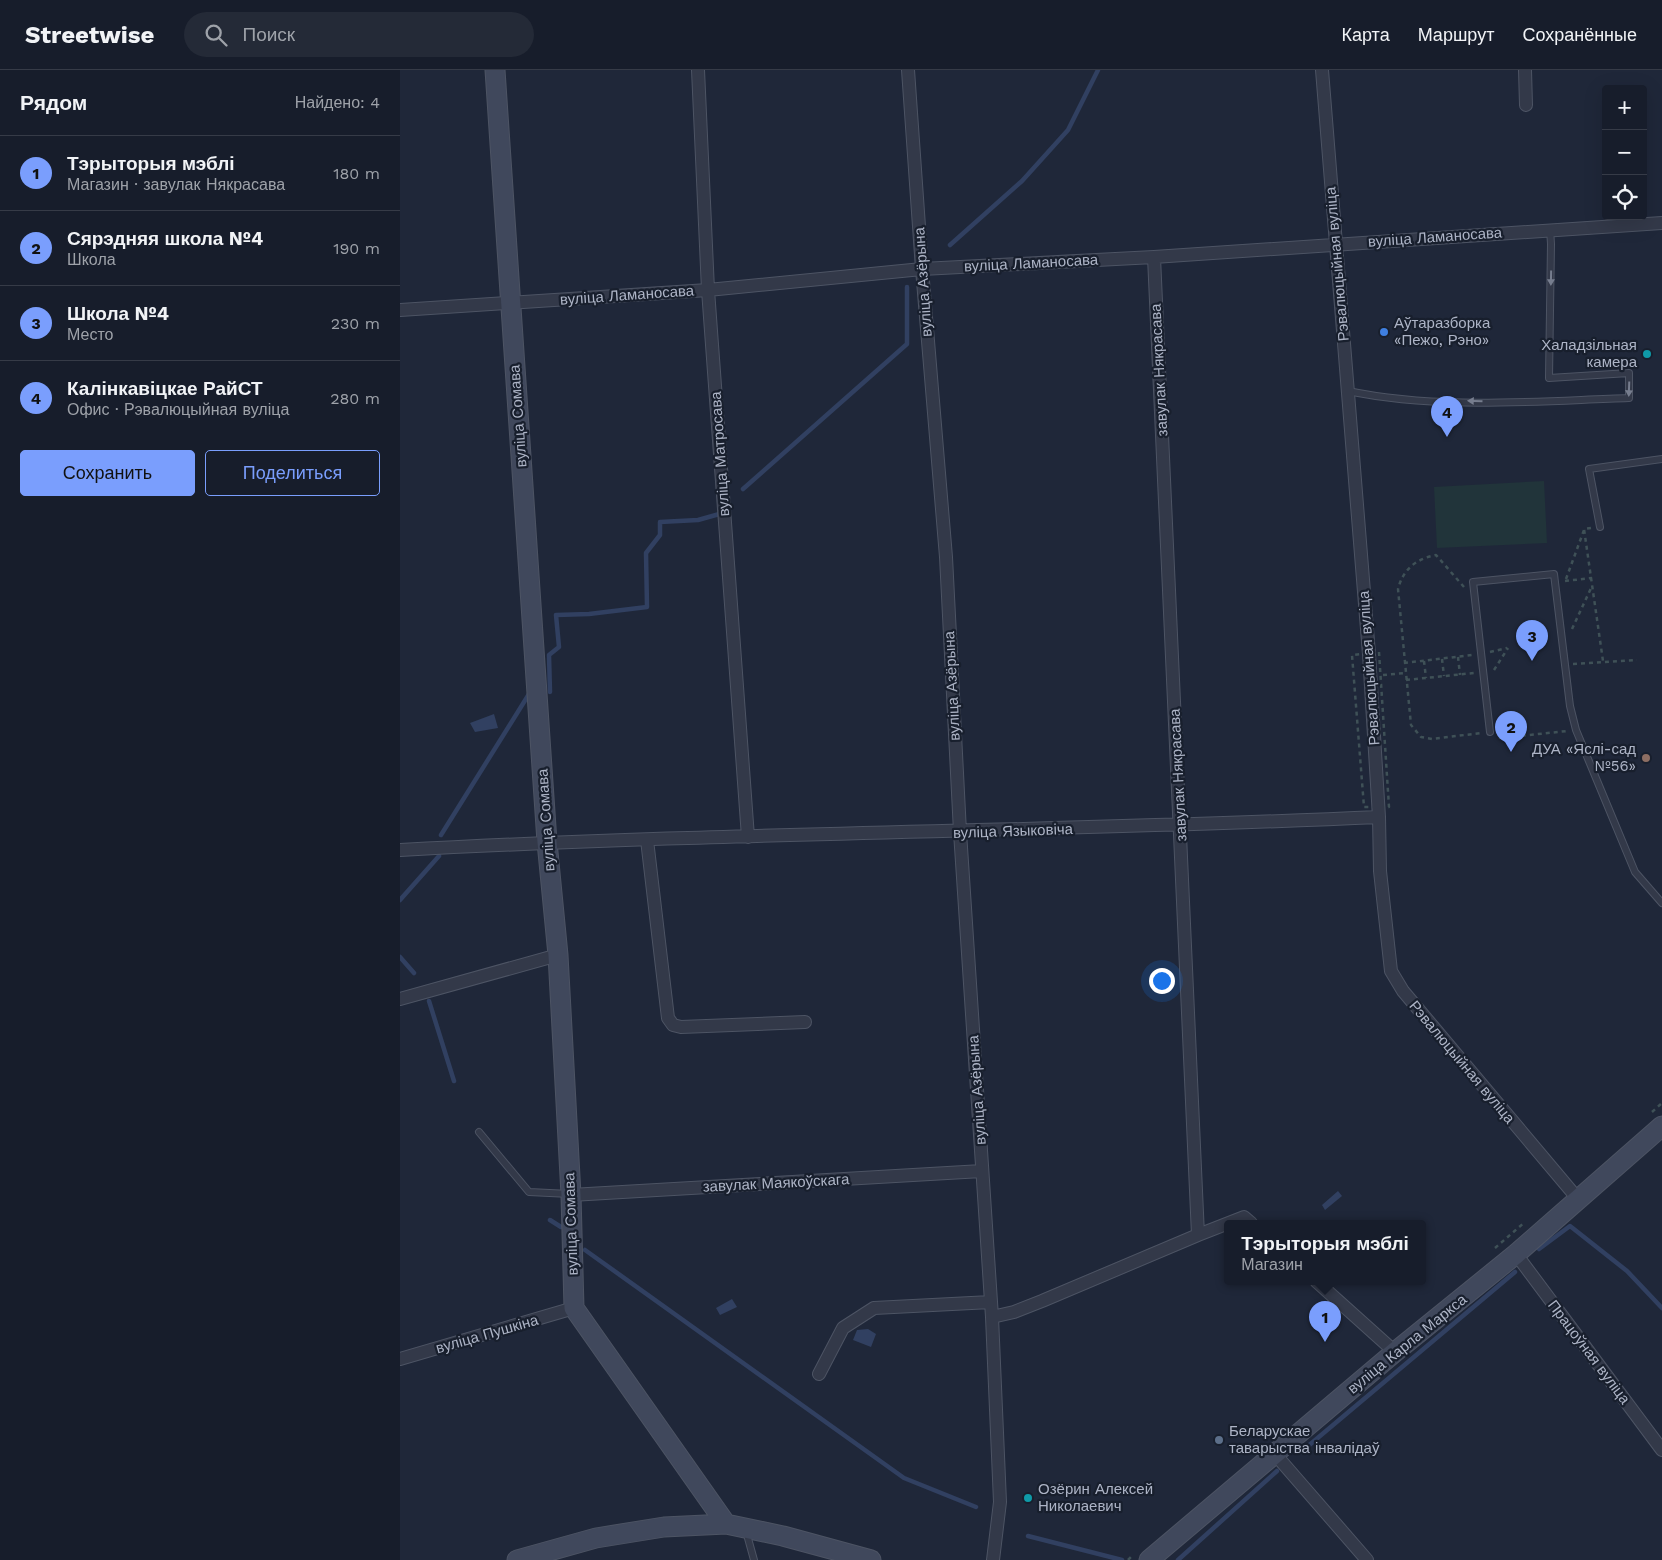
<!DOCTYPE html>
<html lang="ru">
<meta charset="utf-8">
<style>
:root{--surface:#171d2b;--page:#242a37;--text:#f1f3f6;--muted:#9ea2a9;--line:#363b47;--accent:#7a9efd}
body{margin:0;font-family:"Work Sans",sans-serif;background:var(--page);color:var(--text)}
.controls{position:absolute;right:15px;top:15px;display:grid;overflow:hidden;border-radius:5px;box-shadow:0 5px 20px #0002}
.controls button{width:45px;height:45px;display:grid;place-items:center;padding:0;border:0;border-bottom:1px solid var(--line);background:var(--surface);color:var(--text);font:25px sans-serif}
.you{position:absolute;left:761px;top:910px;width:18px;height:18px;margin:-12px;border:4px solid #fff;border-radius:50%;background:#1a73e8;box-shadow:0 0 0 8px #1a73e833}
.badge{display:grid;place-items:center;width:32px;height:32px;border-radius:50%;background:var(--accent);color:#111;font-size:16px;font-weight:700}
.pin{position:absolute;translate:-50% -41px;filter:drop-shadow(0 1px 2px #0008)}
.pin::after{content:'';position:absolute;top:26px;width:18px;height:15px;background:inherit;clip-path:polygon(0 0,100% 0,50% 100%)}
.popup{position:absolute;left:824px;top:1150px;width:202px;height:65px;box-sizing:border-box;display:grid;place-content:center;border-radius:5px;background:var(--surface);filter:drop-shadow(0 1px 4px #0005);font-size:16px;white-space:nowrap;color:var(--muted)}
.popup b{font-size:19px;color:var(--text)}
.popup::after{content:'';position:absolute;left:50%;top:100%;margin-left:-10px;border:10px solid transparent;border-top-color:var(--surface)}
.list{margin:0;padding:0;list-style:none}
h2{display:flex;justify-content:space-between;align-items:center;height:65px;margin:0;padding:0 20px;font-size:21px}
h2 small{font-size:16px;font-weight:400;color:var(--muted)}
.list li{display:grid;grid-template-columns:32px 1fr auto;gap:15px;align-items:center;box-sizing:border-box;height:75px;padding:0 20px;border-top:1px solid var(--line)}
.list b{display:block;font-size:19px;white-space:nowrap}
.list p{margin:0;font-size:16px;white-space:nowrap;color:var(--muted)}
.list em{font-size:16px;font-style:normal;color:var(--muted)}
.actions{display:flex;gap:10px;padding:15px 20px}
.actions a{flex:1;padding:11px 0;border:1px solid var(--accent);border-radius:5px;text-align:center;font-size:18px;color:var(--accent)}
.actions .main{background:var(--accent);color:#111}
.icon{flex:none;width:28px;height:28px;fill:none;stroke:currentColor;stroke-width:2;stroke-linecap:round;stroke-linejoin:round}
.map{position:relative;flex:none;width:1262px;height:1490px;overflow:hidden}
header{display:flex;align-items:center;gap:30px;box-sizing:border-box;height:70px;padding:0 25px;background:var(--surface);border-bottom:1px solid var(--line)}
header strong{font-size:24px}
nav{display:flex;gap:28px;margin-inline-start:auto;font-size:18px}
.search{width:350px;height:45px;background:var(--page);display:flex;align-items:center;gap:12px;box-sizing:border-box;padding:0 18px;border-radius:28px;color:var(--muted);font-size:19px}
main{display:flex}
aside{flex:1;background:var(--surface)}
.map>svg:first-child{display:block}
.green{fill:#21343a}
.water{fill:#314061}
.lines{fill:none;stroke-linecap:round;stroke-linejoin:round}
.stream{stroke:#314061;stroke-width:4.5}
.lane-casing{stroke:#4d5464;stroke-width:8}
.street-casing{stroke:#4d5464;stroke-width:14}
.secondary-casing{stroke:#4d5464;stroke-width:21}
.path{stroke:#3f5157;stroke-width:2.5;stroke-dasharray:4 4;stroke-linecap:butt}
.lane{stroke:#333949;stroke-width:6}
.street{stroke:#333949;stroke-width:12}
.secondary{stroke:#40485c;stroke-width:19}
.oneway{fill:#767d8e}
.shop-dot{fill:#3f7fe0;stroke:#181f2d;stroke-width:2}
.culture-dot{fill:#0f9aa8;stroke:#181f2d;stroke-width:2}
.education-dot{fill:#8d6e63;stroke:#181f2d;stroke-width:2}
.service-dot{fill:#5c6f8a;stroke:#181f2d;stroke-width:2}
.labels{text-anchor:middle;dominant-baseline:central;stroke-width:4.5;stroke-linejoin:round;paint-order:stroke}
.street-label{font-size:15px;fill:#adb4c6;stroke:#181f2d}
.poi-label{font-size:15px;fill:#adb4c6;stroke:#181f2d;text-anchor:start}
</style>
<header>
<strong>Streetwise</strong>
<div class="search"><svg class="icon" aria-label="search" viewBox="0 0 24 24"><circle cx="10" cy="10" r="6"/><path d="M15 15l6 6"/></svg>Поиск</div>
<nav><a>Карта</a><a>Маршрут</a><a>Сохранённые</a></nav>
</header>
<main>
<aside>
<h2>Рядом<small>Найдено: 4</small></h2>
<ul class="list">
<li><span class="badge">1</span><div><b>Тэрыторыя мэблі</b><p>Магазин · завулак Някрасава</p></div><em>180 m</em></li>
<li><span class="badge">2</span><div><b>Сярэдняя школа №4</b><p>Школа</p></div><em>190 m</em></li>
<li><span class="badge">3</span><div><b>Школа №4</b><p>Место</p></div><em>230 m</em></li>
<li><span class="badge">4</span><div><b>Калінкавіцкае РайСТ</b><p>Офис · Рэвалюцыйная вуліца</p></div><em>280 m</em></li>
</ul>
<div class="actions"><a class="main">Сохранить</a><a>Поделиться</a></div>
</aside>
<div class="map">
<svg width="1262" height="1490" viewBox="0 0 1262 1490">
<rect width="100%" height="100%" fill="#1f2739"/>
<path class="green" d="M1144,411L1147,473L1037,478L1034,417Z"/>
<path class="water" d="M94,644L98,658L75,662L70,653Z
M938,1121L942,1126L925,1140L922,1135Z
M332,1229L337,1237L320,1245L316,1238Z
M468,1259L476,1264L471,1277L453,1270L457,1260Z"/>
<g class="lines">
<path class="stream" d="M550,175L622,111L668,60L698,0
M343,419L507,274V217
M150,622L149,585L159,577L156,545L189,544L247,537L246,483L260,465V452L298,450L323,443
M41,765L129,624
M0,830L39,786
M0,887L14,903
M29,931L54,1011
M150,1150L161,1157
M1139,1179L1170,1156L1227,1201L1262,1238
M185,1180L504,1408L576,1437
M901,1382L1115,1202
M628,1466L722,1490
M778,1490L877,1401"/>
<g class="lane-casing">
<path id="lane" d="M948,321C1038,340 1137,331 1229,328V303L1149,308L1151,174L1150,159
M1200,457L1189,399L1262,389
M1090,662L1073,512L1154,504L1170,636L1176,660L1235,802L1262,833
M79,1062L129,1122L170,1124
M346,1461L354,1490"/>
</g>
<g class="street-casing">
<path id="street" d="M298,0L308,220L348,767
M508,0L522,199L546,487L560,762L592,1247L600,1432L593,1490
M922,0L969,584L979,747L980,801L991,901L1003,921L1178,1129
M1125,0L1126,35
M754,187L798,1165L844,1147L851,1153
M0,240L308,220L522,199L754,187L1262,153
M247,770L268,948L273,955L281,957L405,952
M0,780C326,762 653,762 979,747
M0,929L158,885
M171,1125L582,1101
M1116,1184L1262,1380
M916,1211L995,1282
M592,1247L614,1242L642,1231L798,1165
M0,1289L174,1238
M419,1304L443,1258L474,1238L591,1232
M875,1384L967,1490"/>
</g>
<g class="secondary-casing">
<path id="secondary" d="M95,0L147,772L158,885L171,1125L174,1238L326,1454
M117,1490L196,1468L264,1457L326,1454L383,1466L471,1490
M749,1490L995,1282L1116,1184L1262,1056"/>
</g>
<path class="path" d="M1191,458L1184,459L1203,591
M1166,509L1184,460
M1165,511L1192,508
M1064,517L1036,485C1015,489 1003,500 998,519L1011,655L1021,667L1032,669L1081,663
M1172,559L1192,516
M979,582L989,737H964L952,585Z
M1090,582L1107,578
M1058,587L1060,605
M1042,589L1044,606
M1024,591L1026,608
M1004,593L1072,585
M1173,594L1237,590
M1094,600L1108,578
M983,605L1005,603
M1006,610L1074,603
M1100,666V668L1167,661
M1252,1042L1262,1033
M1095,1178L1125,1152
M728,1490L732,1486"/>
<use href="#lane" class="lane"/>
<use href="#street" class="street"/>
<use href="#secondary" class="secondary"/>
</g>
<defs><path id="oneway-solid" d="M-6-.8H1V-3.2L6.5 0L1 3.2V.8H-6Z" transform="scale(1.25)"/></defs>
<g class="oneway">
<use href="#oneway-solid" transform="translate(1151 208) rotate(91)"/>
<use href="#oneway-solid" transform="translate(1229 319) rotate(92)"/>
<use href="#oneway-solid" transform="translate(1075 331) rotate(-178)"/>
</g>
<circle class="shop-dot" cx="984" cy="262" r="5"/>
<g class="culture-dot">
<circle cx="1247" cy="284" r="5"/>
<circle cx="628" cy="1428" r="5"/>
</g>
<circle class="education-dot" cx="1246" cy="688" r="5"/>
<circle class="service-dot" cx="819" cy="1370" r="5"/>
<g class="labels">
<g class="street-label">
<text transform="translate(1035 167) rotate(-4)">вуліца Ламаносава</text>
<text transform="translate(631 193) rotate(-3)">вуліца Ламаносава</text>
<text transform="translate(937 194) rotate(-95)">Рэвалюцыйная вуліца</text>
<text transform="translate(523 212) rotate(-94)">вуліца Азёрына</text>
<text transform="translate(227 225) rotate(-4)">вуліца Ламаносава</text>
<text transform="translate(759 300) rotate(-93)">завулак Някрасава</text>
<text transform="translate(118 346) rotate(-94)">вуліца Сомава</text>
<text transform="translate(320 384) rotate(-94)">вуліца Матросава</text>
<text transform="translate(969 598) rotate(-94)">Рэвалюцыйная вуліца</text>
<text transform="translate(552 616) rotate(-93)">вуліца Азёрына</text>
<text transform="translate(778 705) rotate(-93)">завулак Някрасава</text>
<text transform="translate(146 750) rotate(-94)">вуліца Сомава</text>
<text transform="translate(613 761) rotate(-2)">вуліца Языковіча</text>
<text transform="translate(1062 992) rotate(50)">Рэвалюцыйная вуліца</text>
<text transform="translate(577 1020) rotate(-94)">вуліца Азёрына</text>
<text transform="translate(376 1113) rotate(-3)">завулак Маякоўскага</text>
<text transform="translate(171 1154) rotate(-92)">вуліца Сомава</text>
<text transform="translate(87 1264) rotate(-16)">вуліца Пушкіна</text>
<text transform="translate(1007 1274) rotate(-39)">вуліца Карла Маркса</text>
<text transform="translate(1189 1282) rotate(53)">Працоўная вуліца</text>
</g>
<g class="poi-label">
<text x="994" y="253">Аўтаразборка<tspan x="994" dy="17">«Пежо, Рэно»</tspan></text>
<text x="1237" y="275" text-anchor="end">Халадзільная<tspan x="1237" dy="17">камера</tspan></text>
<text x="1236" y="679" text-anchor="end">ДУА «Яслі-сад<tspan x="1236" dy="17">№56»</tspan></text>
<text x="829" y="1361">Беларускае<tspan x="829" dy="17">таварыства інвалідаў</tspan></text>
<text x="638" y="1419">Озёрин Алексей<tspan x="638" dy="17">Николаевич</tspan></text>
</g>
</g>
</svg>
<div class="controls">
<button>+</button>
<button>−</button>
<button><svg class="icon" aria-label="locate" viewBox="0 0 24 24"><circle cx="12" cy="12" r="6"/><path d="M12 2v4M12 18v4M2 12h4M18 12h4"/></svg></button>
</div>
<div class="you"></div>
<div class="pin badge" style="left:925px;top:1272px">1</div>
<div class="popup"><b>Тэрыторыя мэблі</b>Магазин</div>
<div class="pin badge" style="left:1111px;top:682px">2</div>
<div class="pin badge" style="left:1132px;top:591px">3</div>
<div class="pin badge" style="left:1047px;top:367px">4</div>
</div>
</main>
